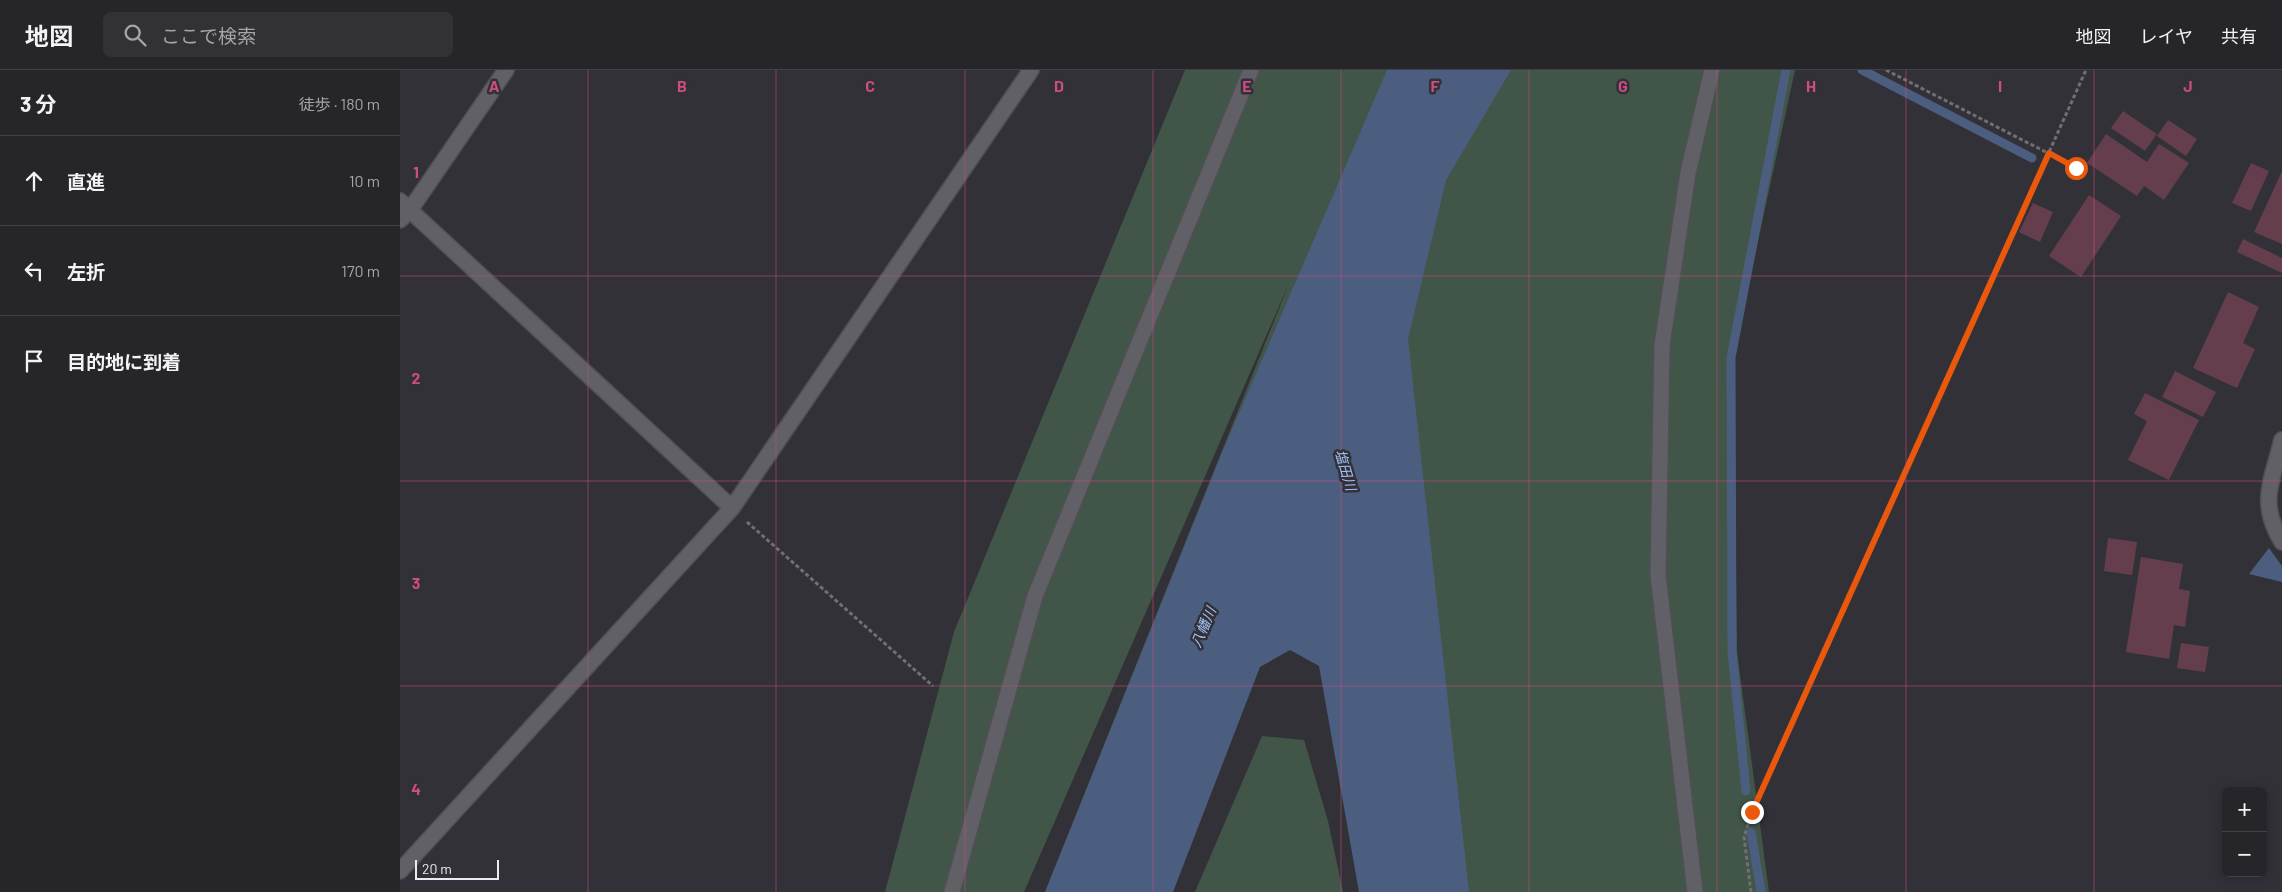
<!DOCTYPE html>
<html lang="ja">
<meta charset="utf-8">
<style>
:root{--surface:#262529;--page:#323135;--text:#f1f3f6;--muted:#a4a5a8;--line:#424246}
body{margin:0;font-family:Barlow,"Noto Sans JP",sans-serif;background:var(--page);color:var(--text)}
.controls{position:absolute;right:15px;bottom:15px;display:grid;overflow:hidden;border-radius:8px;box-shadow:0 2px 12px #0003}
.controls button{width:45px;height:45px;display:grid;place-items:center;padding:0;border:0;border-bottom:1px solid var(--line);background:var(--surface);color:var(--text);font:25px sans-serif}
.scale{position:absolute;left:15px;bottom:12px;width:84px;box-sizing:border-box;padding-left:5px;border:2px solid #ebebee;border-top:0;font-size:14px;line-height:18px;white-space:nowrap;color:#ebebee;-webkit-text-stroke:4px #323137;paint-order:stroke}
.stop{position:absolute;width:15px;height:15px;margin:-11px;border:4px solid #ea580c;border-radius:50%;background:#fff}
.stop.end{background:#ea580c;border-color:#fff;box-shadow:0 1px 5px #0008}
.list{margin:0;padding:0;list-style:none}
h2{display:flex;justify-content:space-between;align-items:center;height:65px;margin:0;padding:0 20px;font-size:21px}
h2 small{font-size:16px;font-weight:400;color:var(--muted)}
.list li{display:grid;grid-template-columns:32px 1fr auto;gap:15px;align-items:center;box-sizing:border-box;height:90px;padding:0 20px;border-top:1px solid var(--line)}
.list b{display:block;font-size:19px;white-space:nowrap}
.list em{font-size:16px;font-style:normal;color:var(--muted)}
.icon{flex:none;width:28px;height:28px;fill:none;stroke:currentColor;stroke-width:2;stroke-linecap:round;stroke-linejoin:round}
.map{position:relative;flex:none;width:1882px;height:822px;overflow:hidden}
header{display:flex;align-items:center;gap:30px;box-sizing:border-box;height:70px;padding:0 25px;background:var(--surface);border-bottom:1px solid var(--line)}
header strong{font-size:24px}
nav{display:flex;gap:28px;margin-inline-start:auto;font-size:18px}
.search{width:350px;height:45px;background:var(--page);display:flex;align-items:center;gap:12px;box-sizing:border-box;padding:0 18px;border-radius:8px;color:var(--muted);font-size:19px}
main{display:flex}
aside{flex:1;background:var(--surface)}
.map>svg:first-child{display:block}
.green{fill:#415648}
.water{fill:#4b5e7f}
.lines{fill:none;stroke-linecap:round;stroke-linejoin:round}
.stream{stroke:#4b5e7f;stroke-width:9}
.building{fill:#653e4e}
.service-casing{stroke:#505054;stroke-width:18}
.minor-casing{stroke:#505054;stroke-width:18}
.path{stroke:#706f74;stroke-width:3;stroke-dasharray:4 2.5;stroke-linecap:butt}
.service{stroke:#616066;stroke-width:15}
.minor{stroke:#616066;stroke-width:15}
.route{stroke:#ea580c;stroke-width:6}
.grid{fill:none;stroke:#cc4d80;stroke-width:1;stroke-opacity:0.55}
.labels{text-anchor:middle;dominant-baseline:central;stroke-width:5;stroke-linejoin:round;paint-order:stroke}
.water-label{font-size:14px;font-style:italic;fill:#a1c1fa;stroke:#323137}
.grid-label{font-size:16px;text-anchor:middle;font-weight:bold;fill:#cc4d80;stroke:#323137;stroke-width:5;stroke-linejoin:round;paint-order:stroke}
</style>
<header>
<strong>地図</strong>
<div class="search"><svg class="icon" aria-label="search" viewBox="0 0 24 24"><circle cx="10" cy="10" r="6"/><path d="M15 15l6 6"/></svg>ここで検索</div>
<nav><a>地図</a><a>レイヤ</a><a>共有</a></nav>
</header>
<main>
<aside>
<h2>3 分<small>徒歩 · 180 m</small></h2>
<ul class="list">
<li><svg class="icon" aria-label="ahead" viewBox="0 0 24 24"><path d="M12 20V5M6 11l6-6 6 6"/></svg><div><b>直進</b></div><em>10 m</em></li>
<li><svg class="icon" aria-label="left" viewBox="0 0 24 24"><path d="M17 20v-9H6M10 6l-5 5 5 5"/></svg><div><b>左折</b></div><em>170 m</em></li>
<li><svg class="icon" aria-label="arrive" viewBox="0 0 24 24"><path d="M6 21V4h12l-3 4 3 4H6"/></svg><div><b>目的地に到着</b></div></li>
</ul>
</aside>
<div class="map">
<svg width="1882" height="822" viewBox="0 0 1882 822">
<rect width="100%" height="100%" fill="#323137"/>
<path class="green" d="M785,0H1016L645,822L890,211L624,822H485L554,562Z
M1063,0H1395L1333,287L1337,582L1369,822H1035L941,280Z
M862,666L904,670L928,751L943,822H795Z"/>
<path class="water" d="M987,0H1111L1046,110L1008,269L1069,822H959L919,596L890,580L860,597L773,822H645L821,385Z
M1869,478L1882,496V512L1849,504Z"/>
<g class="lines">
<path class="stream" d="M1462,0L1632,88
M1346,721L1332,581L1331,288L1386,0
M1351,762L1361,822"/>
</g>
<path class="building" d="M1723,41L1757,64L1745,81L1711,58Z
M1768,50L1797,69L1786,86L1757,66Z
M1706,64L1747,92L1759,74L1789,93L1764,130L1744,116L1737,126L1687,93Z
M1851,93L1869,101L1851,141L1832,133Z
M1882,101V174L1854,162Z
M1689,125L1721,146L1681,207L1649,186Z
M1633,133L1653,142L1640,172L1619,162Z
M1843,169L1882,188V203L1837,182Z
M1828,222L1859,237L1843,273L1855,279L1837,318L1793,298Z
M1775,301L1816,322L1803,347L1762,327Z
M1745,323L1799,350L1769,410L1728,390L1747,351L1734,344Z
M1708,468L1737,472L1732,505L1704,501Z
M1741,487L1783,494L1779,519L1790,521L1785,557L1774,555L1769,589L1726,582Z
M1781,573L1809,577L1805,602L1777,598Z"/>
<g class="lines">
<g class="service-casing">
<path id="service" d="M552,822L635,526L851,0
M1295,822L1258,505L1262,275L1288,103L1312,0"/>
</g>
<g class="minor-casing">
<path id="minor" d="M0,131L332,438
M0,150L10,140L106,0
M1882,370C1872,411 1858,433 1882,472
M0,801L332,438L631,0"/>
</g>
<path class="path" d="M1486,0L1675,97
M347,452L533,616
M1351,822L1344,767L1352,742L1686,0"/>
<use href="#service" class="service"/>
<use href="#minor" class="minor"/>
</g>
<g class="lines">
<path class="route" d="M1352,742L1649,83L1676,98"/>
</g>
<path class="grid" d="M188,0V822M376,0V822M565,0V822M753,0V822M941,0V822M1129,0V822M1317,0V822M1506,0V822M1694,0V822M0,206H1882M0,411H1882M0,616H1882"/>
<g class="labels">
<g class="water-label">
<text transform="translate(946 400) rotate(74)">塩田川</text>
<text transform="translate(803 557) rotate(-67)">八幡川</text>
</g>
</g>
<g class="grid-label">
<text x="94" y="22">A</text>
<text x="282" y="22">B</text>
<text x="470" y="22">C</text>
<text x="659" y="22">D</text>
<text x="847" y="22">E</text>
<text x="1035" y="22">F</text>
<text x="1223" y="22">G</text>
<text x="1411" y="22">H</text>
<text x="1600" y="22">I</text>
<text x="1788" y="22">J</text>
<text x="16" y="108">1</text>
<text x="16" y="314">2</text>
<text x="16" y="519">3</text>
<text x="16" y="725">4</text>
</g>
</svg>
<div class="controls">
<button>+</button>
<button>−</button>
</div>
<div class="scale">20 m</div>
<div class="stop" style="left:1676px;top:98px"></div>
<div class="stop end" style="left:1352px;top:742px"></div>
</div>
</main>
